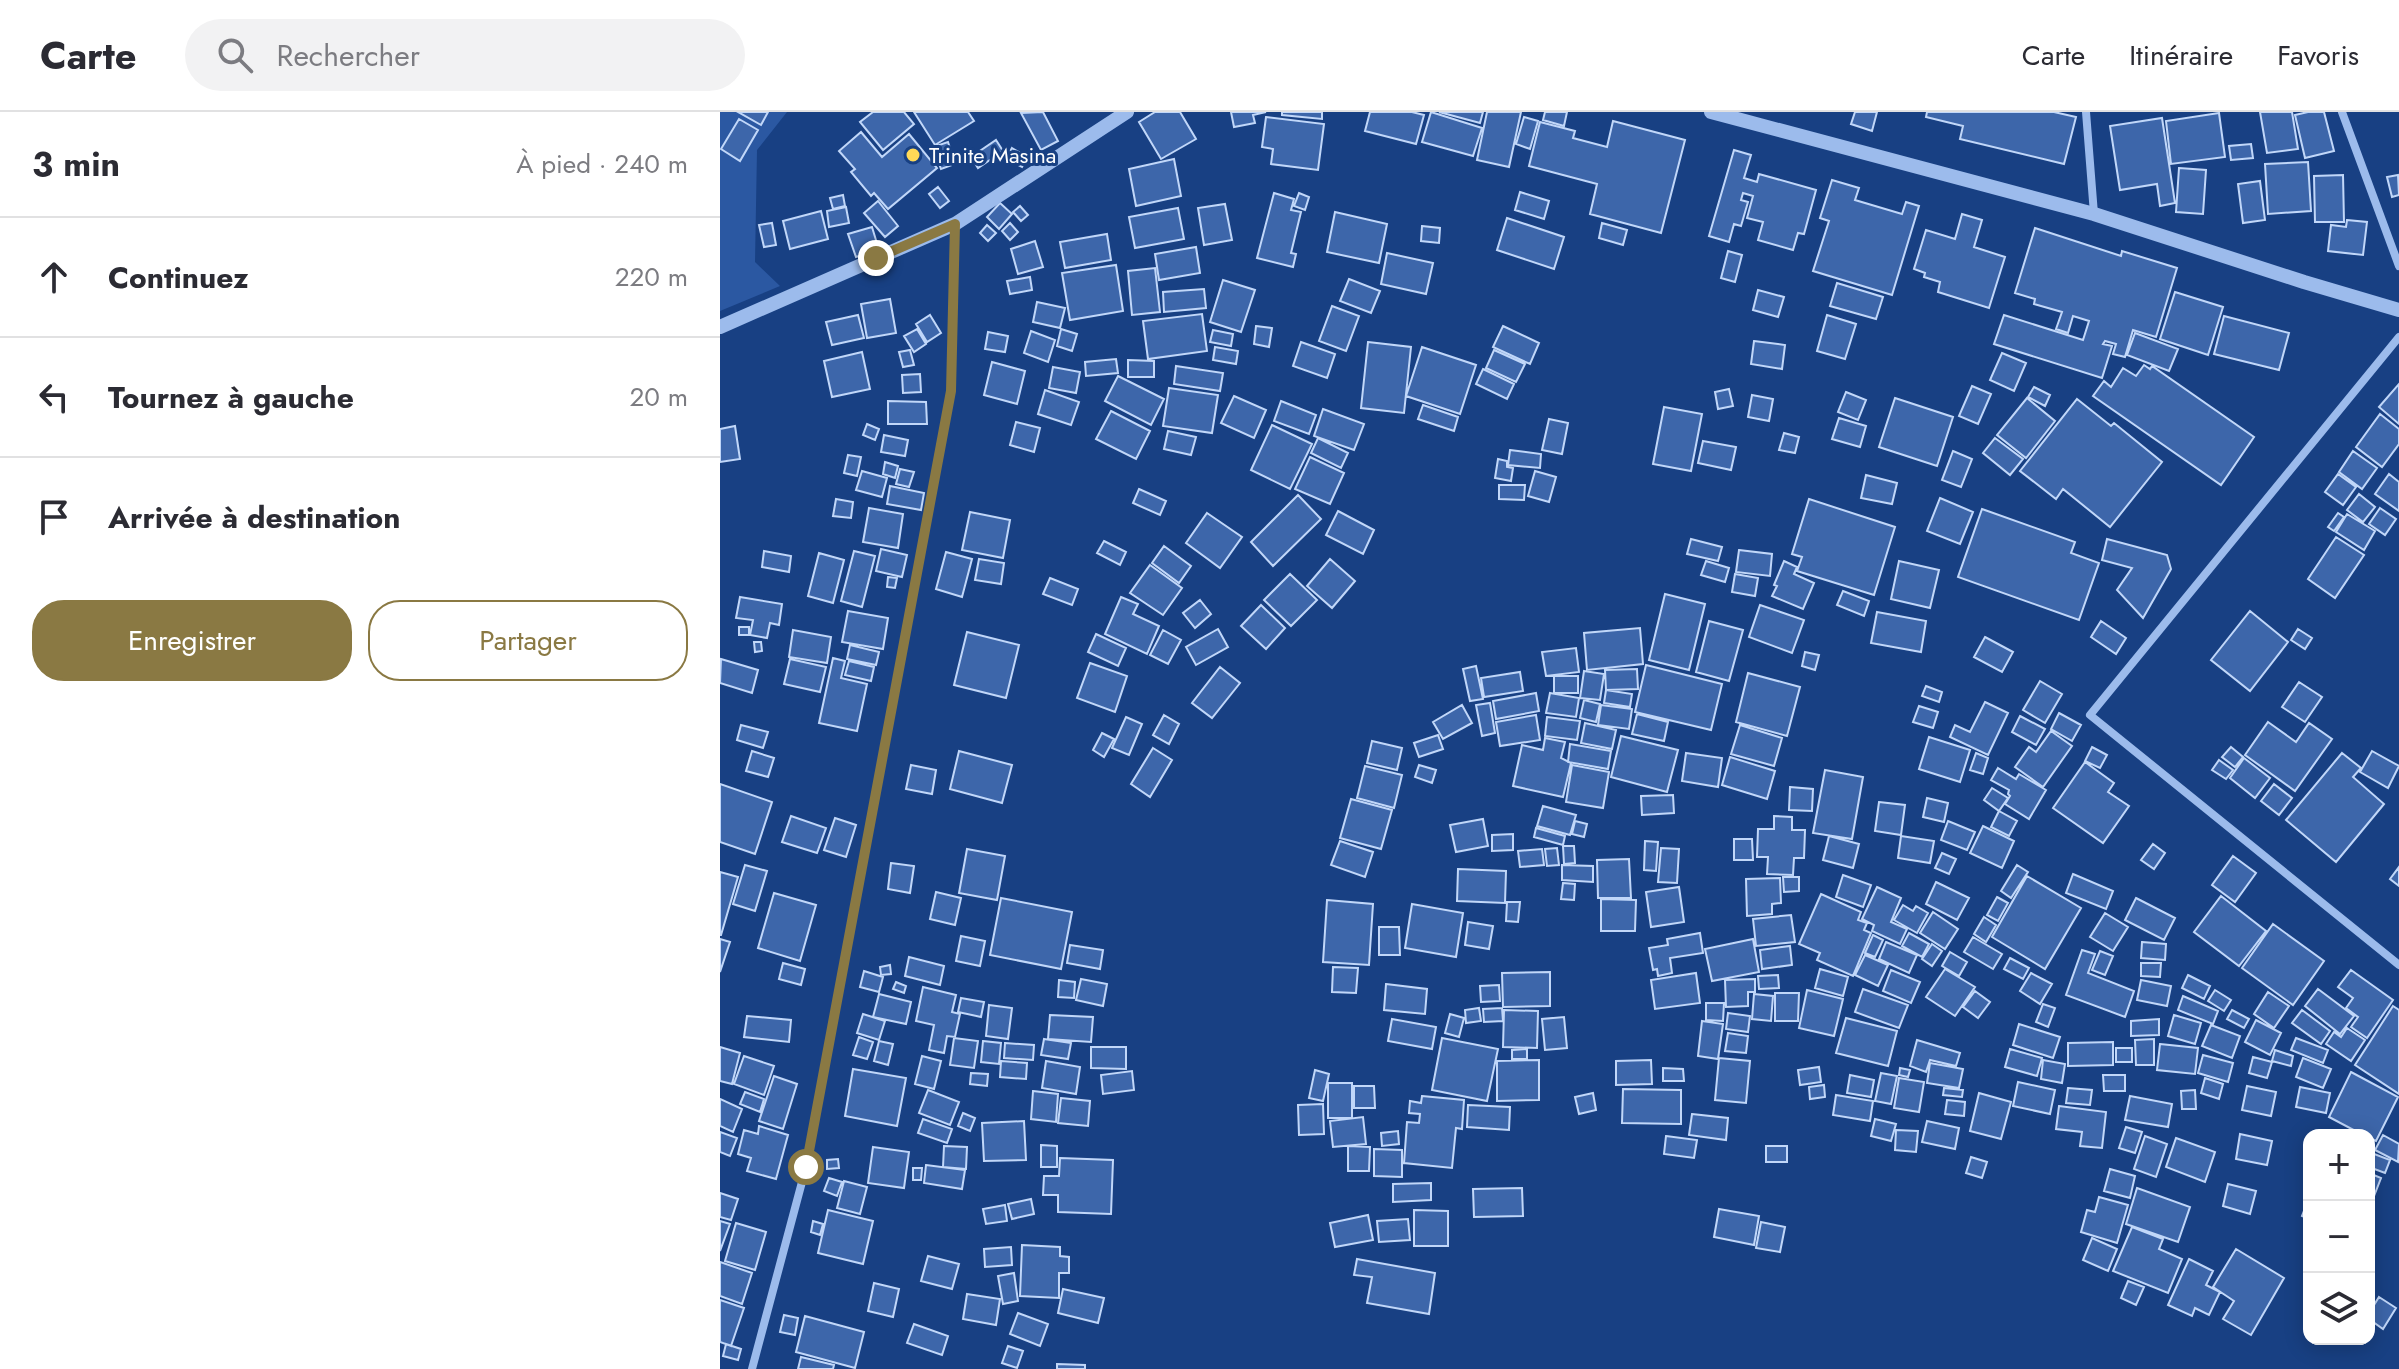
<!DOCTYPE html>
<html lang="fr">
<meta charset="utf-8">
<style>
:root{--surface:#fff;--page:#f2f2f3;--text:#2b2b33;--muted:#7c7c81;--line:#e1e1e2;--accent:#8a7943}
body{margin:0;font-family:Jost,sans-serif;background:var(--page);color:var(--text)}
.controls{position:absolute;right:24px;bottom:24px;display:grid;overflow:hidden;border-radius:16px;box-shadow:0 4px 20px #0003}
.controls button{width:72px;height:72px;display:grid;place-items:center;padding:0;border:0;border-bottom:2px solid var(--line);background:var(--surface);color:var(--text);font:40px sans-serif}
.stop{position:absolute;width:24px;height:24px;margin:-18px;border:6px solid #8a7943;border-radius:50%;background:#fff}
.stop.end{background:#8a7943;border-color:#fff;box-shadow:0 2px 8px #0008}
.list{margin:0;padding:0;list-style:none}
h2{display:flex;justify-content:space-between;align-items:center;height:104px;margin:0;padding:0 32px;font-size:34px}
h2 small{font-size:26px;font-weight:400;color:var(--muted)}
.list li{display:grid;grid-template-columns:52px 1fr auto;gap:24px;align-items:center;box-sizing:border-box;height:120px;padding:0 32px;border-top:2px solid var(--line)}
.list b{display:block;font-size:30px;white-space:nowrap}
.list em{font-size:26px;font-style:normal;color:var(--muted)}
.actions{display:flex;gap:16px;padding:24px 32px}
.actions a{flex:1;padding:18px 0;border:2px solid var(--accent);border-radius:32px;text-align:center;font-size:28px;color:var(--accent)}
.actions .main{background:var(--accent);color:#fff}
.icon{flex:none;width:44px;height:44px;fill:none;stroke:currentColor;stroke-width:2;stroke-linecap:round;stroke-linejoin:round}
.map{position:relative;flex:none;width:1679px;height:1257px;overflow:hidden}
header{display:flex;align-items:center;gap:48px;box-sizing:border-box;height:112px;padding:0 40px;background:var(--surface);border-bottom:2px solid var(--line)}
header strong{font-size:38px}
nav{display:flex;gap:44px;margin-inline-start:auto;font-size:28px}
.search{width:560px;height:72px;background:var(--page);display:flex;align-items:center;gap:20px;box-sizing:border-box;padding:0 28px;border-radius:44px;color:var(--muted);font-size:30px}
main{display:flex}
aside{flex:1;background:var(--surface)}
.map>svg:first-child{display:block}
.green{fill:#2b58a2}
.building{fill:#3d66aa;stroke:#c1d7f9;stroke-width:2}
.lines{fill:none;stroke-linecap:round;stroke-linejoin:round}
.minor{stroke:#9cbbec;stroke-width:8}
.tertiary{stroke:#9cbbec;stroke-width:14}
.route{stroke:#8a7943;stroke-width:10}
.poi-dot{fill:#ffd957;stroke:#184083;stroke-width:3}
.labels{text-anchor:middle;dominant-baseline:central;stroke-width:6;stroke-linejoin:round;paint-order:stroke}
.poi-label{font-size:22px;fill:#fff;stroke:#184083;text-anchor:start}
</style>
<header>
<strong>Carte</strong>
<div class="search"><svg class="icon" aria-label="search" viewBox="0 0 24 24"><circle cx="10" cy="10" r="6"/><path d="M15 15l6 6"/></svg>Rechercher</div>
<nav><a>Carte</a><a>Itinéraire</a><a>Favoris</a></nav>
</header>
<main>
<aside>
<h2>3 min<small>À pied · 240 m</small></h2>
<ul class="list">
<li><svg class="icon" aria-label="ahead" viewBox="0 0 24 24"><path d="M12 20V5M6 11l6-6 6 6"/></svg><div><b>Continuez</b></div><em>220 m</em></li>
<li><svg class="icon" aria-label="left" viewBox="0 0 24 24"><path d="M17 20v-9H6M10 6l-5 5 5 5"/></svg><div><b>Tournez à gauche</b></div><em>20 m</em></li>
<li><svg class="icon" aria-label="arrive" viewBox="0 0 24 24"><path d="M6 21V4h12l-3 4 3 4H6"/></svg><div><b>Arrivée à destination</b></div></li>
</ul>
<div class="actions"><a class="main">Enregistrer</a><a>Partager</a></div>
</aside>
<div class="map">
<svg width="1679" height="1257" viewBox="0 0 1679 1257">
<rect width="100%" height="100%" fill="#184083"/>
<path class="green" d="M0,0H67L37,38L35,150L60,174L0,199Z"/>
<path class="building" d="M18,0H48L41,13Z
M153,0H184L194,12L163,38L140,10Z
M194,0H248L254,9L215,33Z
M323,0L338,29L321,38L301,1Z
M435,0H460L476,27L441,47L419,10Z
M511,0H546L533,3L535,11L514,15Z
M562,0H602V7L562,3Z
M650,0H692L704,3L696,32L645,19Z
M711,0L762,16L753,44L702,30Z
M719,0H763L760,11Z
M767,0H801L789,55L757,48Z
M825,0H847L844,14L823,8Z
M1135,0H1157L1152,19L1131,12Z
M1207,0H1334L1356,5L1344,52L1240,27L1243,14L1206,5Z
M1540,0H1572L1578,37L1547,41Z
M1588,0H1604L1614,39L1585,46L1575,3Z
M1499,1L1505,45L1451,52L1446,9Z
M546,5L604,12L598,58L551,52L553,37L542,35Z
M804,5L818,9L810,37L796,32Z
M1442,6L1455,91L1440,94L1437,72L1400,78L1390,14Z
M19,7L38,18L20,49L1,37Z
M893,9L965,28L941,121L870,102L877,72L809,54L820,10L855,19L853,26L887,35Z
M141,20L162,45L189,22L217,56L168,97L154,81L151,84L131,60L135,57L119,39Z
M276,28L283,39L258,56L251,45Z
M228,30L235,52L221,57L213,35Z
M1531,32L1533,46L1511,48L1509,34Z
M292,36L307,45L302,55L286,47Z
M1014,38L1031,43L1024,66L1037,70L1039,62L1096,78L1084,122L1078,121L1073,138L1038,128L1043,110L1027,106L1033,84L1023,81L1021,88L1028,90L1021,114L1014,112L1009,130L989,124Z
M454,47L461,84L416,94L409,57Z
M1588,50L1591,99L1548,102L1545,52Z
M1459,56L1486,58L1483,102L1456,100Z
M1623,63L1624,110H1595L1594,64Z
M1678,63L1679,83L1672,85L1667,65Z
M1112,68L1139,76L1135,88L1182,102L1186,90L1199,94L1172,183L1093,159L1109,109L1100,106Z
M1540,69L1545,108L1523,111L1518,72Z
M218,75L229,89L220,96L209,82Z
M800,80L829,89L824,107L795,98Z
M554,81L574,87L571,98L581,100L571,141L576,142L573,155L537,146Z
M579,81L589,85L585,98L574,94Z
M123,83L125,94L113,97L110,86Z
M158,89L178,114L165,125L144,101Z
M280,91L292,102L279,117L267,105Z
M505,92L512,128L484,133L478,96Z
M300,94L308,103L301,109L293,100Z
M126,95L129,111L109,115L107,99Z
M458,96L464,127L415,136L409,105Z
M101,99L108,127L70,137L63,109Z
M615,100L667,112L659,151L607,140Z
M1242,102L1262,108L1254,135L1285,145L1269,196L1218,180L1220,170L1204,165L1205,161L1194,157L1206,118L1235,127Z
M787,106L844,125L834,157L777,138Z
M1627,108L1647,110L1643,143L1608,139L1611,113L1626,115Z
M52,111L56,133L44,135L39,113Z
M290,111L298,120L290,128L282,119Z
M882,111L907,118L903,133L879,126Z
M267,113L276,121L268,129L260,121Z
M702,114L720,116L719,131L701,129Z
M152,115L159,138L136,145L128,122Z
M1315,116L1401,144L1402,139L1457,156L1436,225L1413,218L1405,245L1393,242L1396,232L1385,229L1383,232L1392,234L1382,266L1274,232L1284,203L1363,228L1369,209L1353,204L1348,221L1336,217L1342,200L1314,192L1315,187L1295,181Z
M387,122L391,148L345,156L340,130Z
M315,129L323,155L298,162L291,137Z
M476,135L480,161L439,168L435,142Z
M1008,139L1022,143L1015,170L1001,166Z
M667,141L713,151L706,182L661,172Z
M396,153L403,199L350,208L342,161Z
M435,156L440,200L412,203L408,159Z
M310,165L312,178L290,182L287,169Z
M629,167L660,179L651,201L620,189Z
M503,168L535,178L521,220L490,210Z
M1117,171L1163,185L1156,207L1110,194Z
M484,177L486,196L444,200L443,180Z
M1038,178L1064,185L1058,205L1033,198Z
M1455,180L1503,195L1488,243L1440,227Z
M170,187L176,221L147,226L141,192Z
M317,190L345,196L340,216L313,210Z
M612,194L639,204L626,239L599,229Z
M482,202L487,239L428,247L423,209Z
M138,203L144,226L112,233L106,210Z
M210,203L221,221L207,230L196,212Z
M1107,203L1136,212L1125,247L1097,239Z
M1504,204L1569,221L1559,258L1494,242Z
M536,214L552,216L549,235L534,232Z
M783,214L819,231L810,252L773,235Z
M197,217L206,232L194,240L184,224Z
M341,217L357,222L352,239L337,234Z
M493,218L513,222L511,234L490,230Z
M311,219L335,228L328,250L304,241Z
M268,220L288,224L285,240L265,237Z
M1415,221L1458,237L1449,259L1407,243Z
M1034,229L1065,233L1062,257L1031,252Z
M581,230L615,242L607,266L573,254Z
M648,230L691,235L684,301L641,296Z
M495,235L518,239L516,252L493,248Z
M702,235L756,253L740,302L686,284Z
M190,238L194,253L183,255L179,240Z
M774,238L805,252L796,270L766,256Z
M142,240L150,277L112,285L104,249Z
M1282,241L1306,251L1294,279L1270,268Z
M396,247L398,261L366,264L365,250Z
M408,248L434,249V265H408Z
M272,250L305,259L297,292L264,283Z
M1424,253L1430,257L1432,254L1534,325L1501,373L1373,284L1384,269L1391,275L1403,256L1416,264Z
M456,254L503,261L500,279L454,272Z
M333,255L360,260L356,281L329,276Z
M763,257L794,272L787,287L756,272Z
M200,262L201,280L183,281L182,263Z
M398,264L444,287L431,313L385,289Z
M1679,272V312L1659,295Z
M1252,274L1271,282L1258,312L1239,304Z
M1314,275L1330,283L1325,294L1308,285Z
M449,276L498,283L492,321L443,314Z
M1009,277L1013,294L998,297L995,280Z
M325,278L359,290L351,313L318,302Z
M1126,280L1146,288L1138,308L1118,300Z
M1032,283L1053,287L1049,309L1028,305Z
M514,284L546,298L534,326L501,311Z
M1175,286L1233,305L1217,354L1159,335Z
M1307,286L1335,309L1306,346L1277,323Z
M1357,287L1391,314L1394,311L1442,350L1390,415L1343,377L1336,387L1300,359Z
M168,289L206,290L207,312H168Z
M561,289L596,303L589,322L554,309Z
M703,293L738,305L734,319L698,307Z
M944,295L982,302L971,359L933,352Z
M603,297L644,312L634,338L594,324Z
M391,299L430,319L416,347L376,327Z
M1660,302L1679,317V332L1662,355L1636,335Z
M1119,306L1146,314L1140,335L1112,327Z
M829,307L848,311L842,342L822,338Z
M296,310L320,316L314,340L290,333Z
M147,312L159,317L155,328L143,323Z
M552,313L592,332L570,377L531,358Z
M15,314L20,347L0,350V317Z
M448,319L476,325L471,343L444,337Z
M1064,321L1079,325L1075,341L1059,338Z
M164,323L188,328L185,344L161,340Z
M598,326L628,341L621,356L591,341Z
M1275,326L1303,347L1290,363L1263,341Z
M983,329L1016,335L1011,358L978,351Z
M790,338L821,342L820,356L788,353Z
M1233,339L1252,347L1241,375L1222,368Z
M1633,339L1657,356L1642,377L1619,360Z
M128,343L141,345L137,364L124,361Z
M590,345L624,361L610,392L575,377Z
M778,347L787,349V355L793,356L791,369L775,366Z
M165,350L178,354L175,366L163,362Z
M180,357L194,360L189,375L176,372Z
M142,359L167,366L162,385L136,378Z
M815,359L836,365L829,390L808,384Z
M1618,362L1636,375L1623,393L1605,380Z
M1669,362L1679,370V399L1655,382Z
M1146,363L1177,371L1172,392L1141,386Z
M779,373H805L804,388L779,387Z
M170,374L204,381L201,398L167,392Z
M419,377L446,389L440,403L413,391Z
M1639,382L1655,395L1643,410L1627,398Z
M578,383L601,407L553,454L531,430Z
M1220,386L1253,400L1240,432L1207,419Z
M116,387L133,390L131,406L113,404Z
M1089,387L1175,415L1154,483L1077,459L1082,445L1072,442Z
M149,396L183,402L178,436L143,430Z
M1660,396L1676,407L1665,423L1649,412Z
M1262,397L1355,430L1351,441L1379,451L1359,508L1238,465Z
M618,399L654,418L643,442L606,423Z
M250,400L290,408L283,446L242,438Z
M487,401L522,425L500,456L466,431Z
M1618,401L1624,405L1614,419L1608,415Z
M1627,402L1655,419L1644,438L1616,420Z
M1616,425L1644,443L1615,486L1588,467Z
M971,427L1002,435L998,449L967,442Z
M1387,427L1447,443L1451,457L1423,506L1397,478L1412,456L1382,448Z
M384,429L406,440L400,453L377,441Z
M444,434L471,454L459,471L432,451Z
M161,437L187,443L182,465L156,459Z
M1019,438L1052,442L1050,464L1016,460Z
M44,439L71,444L69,460L42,455Z
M134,439L155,444L142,495L121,489Z
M226,440L252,447L242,485L216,477Z
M99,441L124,448L113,491L88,484Z
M259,447L284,451L281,472L255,468Z
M610,447L635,469L612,496L587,474Z
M986,449L1009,456L1005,470L981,463Z
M1064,449L1077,455L1074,462L1094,471L1083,497L1052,484L1057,474L1054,473Z
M1179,449L1219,458L1210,496L1171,487Z
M430,453L462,476L443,503L410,481Z
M570,462L597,488L571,514L544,488Z
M1015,462L1038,466L1035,484L1012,480Z
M168,465L177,466L175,476L167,475Z
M330,466L358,477L352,493L323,482Z
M1123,479L1149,489L1144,504L1117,493Z
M945,482L985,492L969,558L929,548Z
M20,485L62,492L59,513L50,511L47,526L30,523L33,508L16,506Z
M401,485L418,492L413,502L439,514L427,542L385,522Z
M480,488L491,502L475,516L463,501Z
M541,493L565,516L546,537L521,514Z
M1040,493L1084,508L1072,541L1029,525Z
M128,499L168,506L163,537L122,530Z
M1530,499L1568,530L1530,579L1491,548Z
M1157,500L1206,509L1201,540L1151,531Z
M989,509L1023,518L1009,569L976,560Z
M1381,509L1406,526L1396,542L1371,525Z
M19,515H29V523H19Z
M920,516L923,552L867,558L864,521Z
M498,517L508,535L476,553L466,535Z
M1578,517L1592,526L1585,537L1571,528Z
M73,518L111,525L107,551L69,545Z
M443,518L461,528L448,552L430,543Z
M247,520L299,533L286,586L234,573Z
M376,522L406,536L398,554L368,540Z
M1265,525L1293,540L1282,560L1254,545Z
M34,530H41L42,539L35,540Z
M130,533L159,540L156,553L127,547Z
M856,536L859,560L826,564L822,540Z
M1085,540L1099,543L1095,558L1082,554Z
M113,546L125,549L121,566L147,572L137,619L99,611Z
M1,547L38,558L32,581L0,571Z
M70,547L106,555L100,580L64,572Z
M129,549L154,555L151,569L125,563Z
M370,551L407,564L395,600L357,586Z
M926,553L1002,572L991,618L915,600Z
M756,554L763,587L750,589L743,557Z
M500,555L520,571L492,606L472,591Z
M917,557L918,577L886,578L885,558Z
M864,559L884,562L880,588L860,586Z
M800,560L803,579L764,585L761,566Z
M1028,561L1080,575L1067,624L1016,610Z
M834,564H858V581H834Z
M1320,569L1342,582L1325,611L1303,598Z
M1579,570L1602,585L1585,610L1562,595Z
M1206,574L1222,580L1219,590L1202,584Z
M886,578L912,582L910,595L884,591Z
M816,581L819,599L776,607L773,589Z
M830,581L859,586L856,605L826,601Z
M864,588L880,592L876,610L860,606Z
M1265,590L1288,601L1268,643L1230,625L1235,613L1250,620Z
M770,591L775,621L762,624L756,593Z
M742,593L752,611L723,627L713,610Z
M881,593L912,597L909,617L878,613Z
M1199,594L1218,600L1213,616L1193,610Z
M1339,601L1361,613L1352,629L1331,617Z
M917,602L948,610L944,629L912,622Z
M444,603L459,612L449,632L433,623Z
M816,603L820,628L780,634L776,610Z
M1300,604L1325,617L1316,633L1292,620Z
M406,605L422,612L409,643L392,636Z
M827,605L860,609L857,628L825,624Z
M1548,610L1576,630L1589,611L1612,627L1575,679L1525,643Z
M865,611L896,618L892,637L861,631Z
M21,613L48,620L43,636L17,628Z
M1020,613L1062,626L1054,654L1011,642Z
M1331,619L1352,634L1323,675L1295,655L1309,635L1316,640Z
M382,621L394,627L384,645L373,638Z
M718,623L723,637L699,645L694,631Z
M901,624L958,638L947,680L891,665Z
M1209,625L1250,638L1240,670L1199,657Z
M825,626L845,630L841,646L851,651L843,685L793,674L802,633L823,638Z
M652,629L682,636L677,658L647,651Z
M850,632L891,639L888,657L848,650Z
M1372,635L1387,643L1380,656L1365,649Z
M1511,635L1523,645L1515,655L1502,645Z
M433,636L452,648L430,685L411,672Z
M32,639L54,646L48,665L26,659Z
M239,639L292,653L282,691L230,677Z
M1652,639L1679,654L1668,676L1640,660Z
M966,641L1002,646L998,675L962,669Z
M1256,641L1268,646L1263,662L1250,658Z
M1622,641L1641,656L1633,665L1664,692L1616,750L1566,708Z
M1010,645L1055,659L1047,687L1002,673Z
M1524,646L1550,666L1535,686L1510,666Z
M1499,648L1513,658L1506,667L1492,658Z
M1365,650L1394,671L1388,680L1409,694L1383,731L1333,696Z
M191,653L216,658L212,682L186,677Z
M699,653L716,658L712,671L695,665Z
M852,653L889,660L883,696L846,690Z
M645,654L682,663L674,696L637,686Z
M1278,656L1296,667L1299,662L1326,678L1309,707L1285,692L1290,684L1288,682L1289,678L1271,668Z
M1105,658L1143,665L1132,727L1093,721Z
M0,672L52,690L35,742L0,730Z
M1554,672L1572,686L1559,703L1541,689Z
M1070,675L1093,677L1092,699L1069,698Z
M1272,676L1288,686L1279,699L1264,688Z
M953,683L954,701L922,703L921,684Z
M1207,686L1228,691L1224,710L1203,705Z
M631,687L672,698L661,737L620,726Z
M1159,690L1185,693L1181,723L1155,719Z
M823,694L856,703L850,723L817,714Z
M1279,699L1297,709L1289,724L1271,715Z
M71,704L106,716L97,741L62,730Z
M1054,704L1072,705V718H1085L1084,746H1074L1073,763L1047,762L1048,745H1037L1038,717H1054Z
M115,706L136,713L126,745L104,738Z
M763,707L768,734L736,740L730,713Z
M855,709L867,712L864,725L852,722Z
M1228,709L1255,720L1247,738L1221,728Z
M1263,714L1294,729L1282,756L1250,741Z
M816,716L845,724L843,733L814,725Z
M793,722V738L772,739V723Z
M1109,724L1139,732L1133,756L1103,748Z
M1181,724L1214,729L1210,751L1178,746Z
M1014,727H1032L1033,748H1014Z
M620,729L653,740L645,765L611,753Z
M925,729L938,730L936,759L924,758Z
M1433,732L1445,741L1434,757L1421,748Z
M843,734H854L855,751L844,752Z
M837,736L839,753L827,754L825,737Z
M941,736L959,737L957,771L938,770Z
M247,737L285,744L277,788L239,781Z
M822,737L824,753L800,755L798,739Z
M1222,741L1236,747L1229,762L1215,756Z
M1513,744L1536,761L1515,790L1492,773Z
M909,747L911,786H878L877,748Z
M171,751L194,754L190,781L168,777Z
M25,753L47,759L35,799L13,792Z
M842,753L873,754V770L842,768Z
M1297,753L1308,760L1291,786L1281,779Z
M1679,755V774L1670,767Z
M738,757L786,759L785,791L737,789Z
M0,760L18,765L1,823H0Z
M1353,762L1393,779L1386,797L1346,781Z
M1123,763L1151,773L1143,795L1116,785Z
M1307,764L1361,796L1325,857L1272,825Z
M1063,765H1079V779L1064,780Z
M1060,766L1061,791L1052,792V802L1027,804L1026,767Z
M1216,770L1249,786L1237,808L1206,792Z
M843,771L855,772L854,788L841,787Z
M959,775L964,810L931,815L926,780Z
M1157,775L1181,786L1171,810L1187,817L1180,832L1152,819L1154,813L1142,807Z
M216,780L241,786L235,813L210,807Z
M54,781L96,793L80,849L38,836Z
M1101,782L1141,800L1138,808L1147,811L1144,818L1151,821L1133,864L1097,848L1100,841L1079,832Z
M1501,784L1546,819L1519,854L1474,820Z
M1277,785L1288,791L1278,809L1267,803Z
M281,786L352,800L341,857L270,843Z
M1416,786L1455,806L1444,828L1405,808Z
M881,787L916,788L915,819H881Z
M607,788L653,792L649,853L603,850Z
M787,790H800L798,810L786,809Z
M692,792L743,801L736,845L685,836Z
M1183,793L1193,799L1196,794L1208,801L1197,821L1174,808Z
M1213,800L1238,817L1225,837L1200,821Z
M1385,801L1408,815L1393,839L1370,825Z
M1071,803L1075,830L1036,834L1033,807Z
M1264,805L1276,813L1266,830L1254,822Z
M748,810L773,814L769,837L745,833Z
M1553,812L1604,849L1573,893L1522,856Z
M659,815H679L680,843H659Z
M980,821L983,841L950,846L952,861L938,864L937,857L933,858L929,836L948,833L947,827Z
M1189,821L1209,832L1202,845L1182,834Z
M1153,823L1163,828L1155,845L1145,841Z
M241,824L265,829L260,854L236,849Z
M1253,825L1282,842L1273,857L1244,840Z
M0,827L10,830L0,860Z
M1033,827L1039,860L992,869L985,837Z
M1166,830L1197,843L1189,861L1159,847Z
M1422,830L1446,832L1445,848L1421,846Z
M1212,832L1222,839L1212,854L1202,847Z
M350,833L383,838L380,857L347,851Z
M1070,834L1072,853L1042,857L1040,838Z
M1362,838L1375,842L1368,861L1414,879L1405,905L1346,883Z
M1380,839L1393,844L1385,863L1372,858Z
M1230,840L1247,850L1239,864L1222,854Z
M1145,843L1168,853L1158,874L1135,863Z
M189,845L224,854L220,873L185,864Z
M1290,846L1309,856L1303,867L1284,857Z
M63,851L85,857L81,873L59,867Z
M1421,851H1441L1440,865L1421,864Z
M170,853L171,862L161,863L160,855Z
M613,855L638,856L636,881L612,880Z
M1100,857L1128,865L1123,884L1095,876Z
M1225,857L1255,875L1235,904L1206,885Z
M1171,858L1200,870L1191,891L1163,879Z
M1631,858L1673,888L1647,926L1631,915L1638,905L1626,896L1633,886L1618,875Z
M144,859L163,865L159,880L140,875Z
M830,860V894L783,895L782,861Z
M976,861L980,891L935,897L931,868Z
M1311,861L1332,872L1320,892L1300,879Z
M1058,863L1059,876L1039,877L1038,864Z
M1468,863L1490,874L1484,887L1462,876Z
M361,867L387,872L383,894L356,888Z
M1035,867V880H1028V894L1006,895L1005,868Z
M339,868L355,870L354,886L338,885Z
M1421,868L1451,874L1447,894L1417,888Z
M176,870L186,874L184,881L173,877Z
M666,872L707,877L705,902L664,898Z
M779,873L780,889L761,890L760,874Z
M203,875L236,883L232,900L240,902L235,925L227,924L224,941L209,938L214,913L196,909Z
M1143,877L1188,893L1179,916L1135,900Z
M1598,877L1634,904L1620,922L1585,894Z
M1087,878L1123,887L1114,924L1079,916Z
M1495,878L1511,888L1504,899L1488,889Z
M1255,879L1270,890L1258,906L1243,895Z
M1548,880L1569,894L1554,916L1534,902Z
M1055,881H1079L1078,909H1055Z
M159,882L191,890L186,912L153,905Z
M1034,882L1053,884L1051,909L1032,907Z
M1463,884L1498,899L1493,912L1458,898Z
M241,886L264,890L261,905L238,900Z
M986,891H1004L1003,909L986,908Z
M1323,892L1335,896L1328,915L1316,910Z
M269,893L292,896L288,927L266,924Z
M1673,894L1679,898V982L1635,953Z
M759,896L761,909L746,911L745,898Z
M782,896L783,909L764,910L763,897Z
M784,898L818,899L817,936L783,935Z
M1512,898L1529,907L1524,916L1507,907Z
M1582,898L1610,919L1601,932L1572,911Z
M1008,901L1030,904L1028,920L1006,917Z
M143,902L165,909L159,928L137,921Z
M730,902L744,906L739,925L725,921Z
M330,903L373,905L371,930L328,927Z
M1454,903L1481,911L1475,932L1448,924Z
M27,904L71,908L69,930L24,925Z
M844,905L847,936L825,938L822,907Z
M1126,906L1177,919L1168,954L1116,941Z
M672,907L716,915L712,937L668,929Z
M1439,907V923L1411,924V909Z
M1536,908L1561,921L1550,943L1525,930Z
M982,909L1003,912L998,947L978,944Z
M1299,912L1340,925L1333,946L1293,933Z
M1491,913L1520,924L1512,946L1482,934Z
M1627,916L1645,928L1631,949L1606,932L1614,920L1621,925Z
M1008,921L1028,924L1026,941L1005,939Z
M139,925L153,930L147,947L133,943Z
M234,926L258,929L254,956L230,953Z
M722,926L778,937L767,989L712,978Z
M1576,926L1608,938L1603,951L1571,938Z
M324,927L351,931L348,947L321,943Z
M1434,927V953H1416L1415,928Z
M1197,928L1240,941L1236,954L1210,948L1206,960L1190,954Z
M159,929L173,932L168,953L154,949Z
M263,929L281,931L279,952L261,950Z
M1393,930V953L1348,954V931Z
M285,931L314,933L313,948L284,946Z
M1440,932L1478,936L1475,962L1437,958Z
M0,935L20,941L12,972L0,969Z
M371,935H406V957L371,956Z
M1396,936H1412V950H1396Z
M807,937V947H792V938Z
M1290,937L1322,946L1317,964L1285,955Z
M1555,938L1573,944L1571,954L1552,949Z
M1483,943L1513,951L1508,970L1478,961Z
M24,944L54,954L44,983L14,972Z
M202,944L221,949L214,977L195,972Z
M1533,945L1552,950L1547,966L1529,961Z
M999,946L1030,949L1026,991L995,988Z
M1583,946L1611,957L1603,976L1576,965Z
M819,948V988L777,989V949Z
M931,948L932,972L896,973V949Z
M1323,948L1345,952L1342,971L1321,967Z
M281,949L307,951L306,967L280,965Z
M326,949L360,955L356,982L322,976Z
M1210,951L1243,957L1239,976L1207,971Z
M1099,955L1101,970L1080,973L1078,958Z
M943,956L963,957L964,969H943Z
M1180,956L1190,958L1188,965L1179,963Z
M133,957L186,966L177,1014L125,1004Z
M595,958L609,962L603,989L589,986Z
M412,959L414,978L383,982L381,963Z
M1631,960L1678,985L1656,1029L1649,1026V1023H1643L1609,1005Z
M251,961L268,962L267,974L250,972Z
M1161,961L1177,964L1171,992L1155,989Z
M1130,963L1154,968L1151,985L1127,981Z
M1383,963H1405V979H1384Z
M54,964L77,972L63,1017L39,1009Z
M1179,966L1204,970L1199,1000L1174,996Z
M1485,966L1503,972L1499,987L1481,981Z
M1298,970L1335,978L1330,1002L1293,994Z
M608,971H632V1006H608Z
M1104,973L1105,985L1090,987L1089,975Z
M634,974H654L655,996H634Z
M1527,974L1556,980L1551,1004L1522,998Z
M1580,975L1610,981L1606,1001L1576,995Z
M1224,976L1243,978L1242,985L1223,983Z
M1348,976L1372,978L1370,993L1346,991Z
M903,977L961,978V1012L902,1011Z
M208,978L239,990L230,1013L199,1001Z
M1475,978L1476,997H1462L1461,979Z
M313,979L338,982L336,1010L311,1007Z
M25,980L44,987L40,1000L20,992Z
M873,981L876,998L859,1002L855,985Z
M1259,981L1291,990L1281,1027L1250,1019Z
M1116,983L1153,989L1150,1009L1113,1003Z
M702,984L744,988L742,1017L736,1016L732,1056L684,1051L687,1010L699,1011L700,1002L689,1001L690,989L701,991Z
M1410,984L1452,992L1448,1015L1405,1008Z
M341,986L370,989L368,1014L338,1011Z
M0,987L22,997L13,1020L0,1014Z
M1227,988L1245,990L1244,1004L1225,1002Z
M603,992L604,1022L579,1023L578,993Z
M748,993L790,995L789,1018L747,1015Z
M1339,994L1386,1000L1382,1036L1360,1034L1362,1020L1336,1017Z
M243,1001L255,1006L250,1019L238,1014Z
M972,1002L1008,1006L1006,1028L969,1023Z
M643,1005L646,1032L613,1035L610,1009Z
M203,1007L232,1017L227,1031L198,1021Z
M1155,1007L1176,1012L1171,1029L1151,1024Z
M304,1009L306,1048L264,1049L262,1011Z
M1207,1009L1239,1016L1235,1037L1202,1030Z
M39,1014L68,1023L56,1067L27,1059L31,1046L18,1042L24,1018L38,1022Z
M1406,1015L1422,1020L1415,1041L1399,1036Z
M1176,1018L1198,1019L1196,1040L1175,1038Z
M678,1019L679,1032L662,1034L661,1021Z
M0,1020L17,1026L10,1044L0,1040Z
M1520,1022L1552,1029L1547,1053L1516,1047Z
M1663,1023L1679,1032L1678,1050L1655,1038Z
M946,1024L977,1028L974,1046L944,1042Z
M1425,1024L1447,1032L1436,1065L1414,1057Z
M1456,1026L1495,1040L1485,1070L1446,1055Z
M321,1033L337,1034V1055H321Z
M224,1034L247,1035L246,1057L223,1055Z
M628,1034L650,1035L649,1059H628Z
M1046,1034H1067V1050H1046Z
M153,1035L189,1040L184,1076L148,1071Z
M654,1037L682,1038V1065L654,1064Z
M1649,1040L1670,1048L1665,1061L1649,1055Z
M1251,1045L1267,1050L1262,1066L1246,1061Z
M340,1046L393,1048L391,1102L338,1100V1083H323L324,1064H339Z
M118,1047L119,1056L107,1057V1048Z
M206,1053L245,1058L242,1077L204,1071Z
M193,1056H202L201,1068H193Z
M1390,1057L1415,1064L1410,1086L1384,1079Z
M1649,1061L1661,1066L1649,1097Z
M109,1066L122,1070L117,1084L104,1079Z
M124,1069L147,1075L140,1102L117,1096Z
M711,1071V1088L673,1090V1072Z
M1508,1072L1536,1079L1530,1102L1503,1094Z
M802,1076L803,1104L754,1105L753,1077Z
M1417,1076L1470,1095L1458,1130L1406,1112Z
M0,1081L18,1087L11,1108L0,1105Z
M1379,1085L1408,1093L1397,1131L1361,1120L1367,1098L1375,1100Z
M1589,1086V1107L1582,1104Z
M311,1087L314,1102L292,1107L288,1092Z
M285,1093L287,1109L266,1112L263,1097Z
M999,1097L1039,1104L1034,1133L994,1125Z
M108,1098L153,1109L143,1152L98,1141Z
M694,1098L728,1099V1134H694Z
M648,1103L653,1128L615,1135L610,1111Z
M688,1107L690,1128L659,1130L657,1109Z
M0,1109L10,1112L0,1139Z
M93,1109L103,1112L100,1123L91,1120Z
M1041,1110L1065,1115L1060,1140L1036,1136Z
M16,1111L46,1120L35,1158L5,1149Z
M1412,1115L1443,1127L1439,1137L1462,1147L1448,1181L1393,1159Z
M1372,1126L1397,1137L1388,1159L1363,1148Z
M302,1133L340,1135V1144L349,1145V1161H339V1186L300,1184Z
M291,1135L292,1153L265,1155L264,1137Z
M1516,1137L1564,1166L1531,1223L1503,1207L1514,1189L1493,1175Z
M208,1144L239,1152L232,1177L201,1169Z
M637,1147L715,1161L709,1202L647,1191L652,1165L634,1163Z
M1469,1147L1493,1159L1486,1173L1500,1180L1489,1203L1475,1196L1472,1204L1448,1193Z
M0,1150L32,1161L22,1192L0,1184Z
M294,1161L298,1189L283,1192L278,1164Z
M1408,1169L1424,1175L1416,1193L1401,1186Z
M154,1171L179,1177L173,1205L148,1199Z
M343,1177L384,1186L378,1211L338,1201Z
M247,1182L280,1187L276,1213L243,1207Z
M1659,1185L1676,1196L1663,1217L1649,1207V1201Z
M0,1188L24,1196L11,1234L0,1230Z
M298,1201L328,1212L320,1234L290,1222Z
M64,1203L78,1206L75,1223L60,1220Z
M85,1204L144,1220L135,1256L76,1240Z
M194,1212L228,1224L222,1243L187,1231Z
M6,1232L21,1237L18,1248L3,1244Z
M288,1234L303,1239L297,1256L282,1251Z
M81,1245L114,1253L113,1257H78Z
M337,1252L365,1253V1257H337Z"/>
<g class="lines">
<path class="minor" d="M1366,0L1374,102
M1622,0L1679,154
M1679,225L1370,603L1679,853
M32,1257L86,1055L231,279L235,112"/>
<path class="tertiary" d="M991,0L1374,102L1584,170L1679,198
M0,215L235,112L407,0"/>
</g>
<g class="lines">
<path class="route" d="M86,1055L231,279L235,112L156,146"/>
</g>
<circle class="poi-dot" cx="193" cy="43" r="8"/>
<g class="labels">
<g class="poi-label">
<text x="209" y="43">Trinite Masina</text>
</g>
</g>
</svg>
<div class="controls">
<button>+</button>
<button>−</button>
<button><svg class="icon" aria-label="layers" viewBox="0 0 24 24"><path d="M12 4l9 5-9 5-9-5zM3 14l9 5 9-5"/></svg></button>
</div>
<div class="stop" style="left:86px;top:1055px"></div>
<div class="stop end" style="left:156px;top:146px"></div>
</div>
</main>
